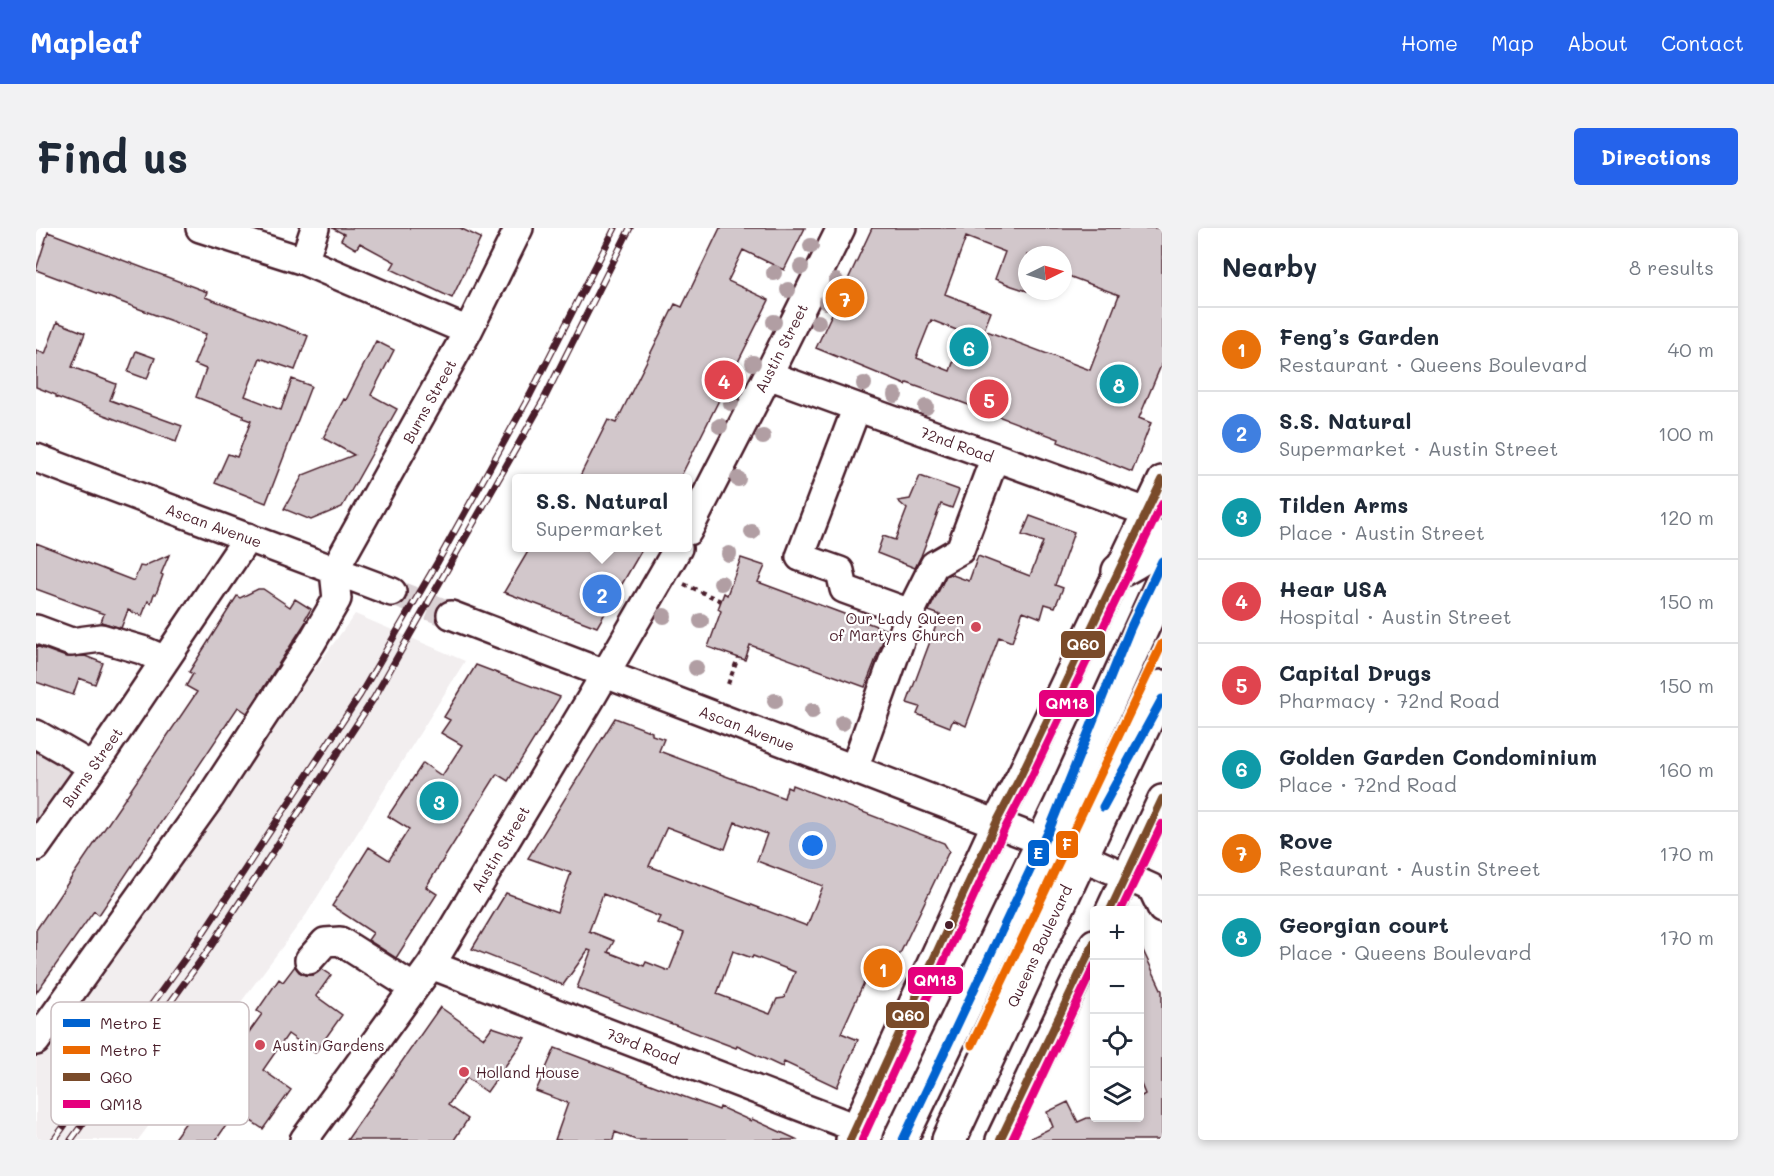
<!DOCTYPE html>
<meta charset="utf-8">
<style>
:root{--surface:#fff;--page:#f2f2f3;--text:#1f2937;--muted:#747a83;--line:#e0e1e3;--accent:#2563eb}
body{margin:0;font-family:Mali,sans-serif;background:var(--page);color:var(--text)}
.controls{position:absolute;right:18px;bottom:18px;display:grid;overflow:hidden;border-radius:6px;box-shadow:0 3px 9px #0003}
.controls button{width:54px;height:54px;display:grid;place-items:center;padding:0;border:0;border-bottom:2px solid var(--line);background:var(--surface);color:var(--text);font:30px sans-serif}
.compass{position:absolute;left:982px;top:18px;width:54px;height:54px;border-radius:50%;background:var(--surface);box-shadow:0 3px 9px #0003;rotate:85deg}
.you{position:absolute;left:777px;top:618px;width:21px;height:21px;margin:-15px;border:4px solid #fff;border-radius:50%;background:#1a73e8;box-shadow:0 0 0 9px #1a73e833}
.badge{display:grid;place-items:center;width:39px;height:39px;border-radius:50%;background:var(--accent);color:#fff;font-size:20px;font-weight:700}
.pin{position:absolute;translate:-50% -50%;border:3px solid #fff;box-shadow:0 2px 6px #0006}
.popup{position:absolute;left:476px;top:246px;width:180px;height:78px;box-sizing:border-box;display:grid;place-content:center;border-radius:6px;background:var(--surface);filter:drop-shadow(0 2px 4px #0005);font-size:20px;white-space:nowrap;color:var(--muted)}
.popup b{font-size:22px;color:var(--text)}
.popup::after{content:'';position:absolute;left:50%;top:100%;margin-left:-12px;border:12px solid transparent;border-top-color:var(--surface)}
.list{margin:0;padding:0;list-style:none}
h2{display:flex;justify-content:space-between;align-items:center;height:78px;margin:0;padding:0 24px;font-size:26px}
h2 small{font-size:20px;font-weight:400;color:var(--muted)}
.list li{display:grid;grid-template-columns:39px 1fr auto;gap:18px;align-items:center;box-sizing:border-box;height:84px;padding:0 24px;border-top:2px solid var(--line)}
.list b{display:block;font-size:22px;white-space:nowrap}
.list p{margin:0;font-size:20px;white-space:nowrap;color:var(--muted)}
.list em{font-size:20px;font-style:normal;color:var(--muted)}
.icon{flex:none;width:33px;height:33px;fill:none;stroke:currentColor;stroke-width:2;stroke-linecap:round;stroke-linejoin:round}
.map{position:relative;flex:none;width:1126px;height:912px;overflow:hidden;border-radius:6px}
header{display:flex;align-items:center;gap:36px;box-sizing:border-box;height:84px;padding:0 30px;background:var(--accent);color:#fff}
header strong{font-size:28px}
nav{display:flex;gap:33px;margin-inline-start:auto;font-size:21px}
.intro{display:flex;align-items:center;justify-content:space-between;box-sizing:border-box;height:144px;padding:0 36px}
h1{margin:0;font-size:42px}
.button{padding:15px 27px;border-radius:6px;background:var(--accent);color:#fff;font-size:21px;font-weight:700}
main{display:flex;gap:36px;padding:0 36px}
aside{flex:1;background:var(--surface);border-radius:6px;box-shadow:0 3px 9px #0003}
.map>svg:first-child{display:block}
.built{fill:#f2eeef}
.green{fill:#e5dee0;stroke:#987e86;stroke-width:1.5}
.building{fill:#d2c7cb;stroke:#4a1f2b;stroke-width:1.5;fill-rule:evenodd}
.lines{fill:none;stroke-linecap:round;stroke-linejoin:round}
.minor-tunnel{stroke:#dbd2d5;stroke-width:27;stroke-dasharray:27 14;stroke-linecap:butt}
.minor-casing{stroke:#4a1f2b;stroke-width:32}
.major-casing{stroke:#4a1f2b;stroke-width:38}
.path{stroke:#4a1f2b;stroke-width:4;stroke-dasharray:4.5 4.5;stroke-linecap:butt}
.minor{stroke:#fff;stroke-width:27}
.major{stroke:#fff;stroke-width:33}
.rail-casing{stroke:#4a1f2b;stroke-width:7}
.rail{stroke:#fff;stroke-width:4.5;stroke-dasharray:14;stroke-linecap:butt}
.bus-1-casing{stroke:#fff;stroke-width:12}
.bus-2-casing{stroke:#fff;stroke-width:12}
.bus-1{stroke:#7a4b2a;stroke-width:8}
.bus-2{stroke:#e5007d;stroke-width:8}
.metro-1-casing{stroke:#fff;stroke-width:14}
.metro-2-casing{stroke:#fff;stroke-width:14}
.metro-1{stroke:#0062cf;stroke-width:9}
.metro-2{stroke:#eb6800;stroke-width:9}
.tree{fill:#b19ea3}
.poi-dot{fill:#d1495b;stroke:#fff;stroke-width:2}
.bus-dot{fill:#4a1f2b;stroke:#fff;stroke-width:2}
.labels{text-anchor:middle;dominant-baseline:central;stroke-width:4.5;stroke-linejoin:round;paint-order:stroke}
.street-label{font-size:15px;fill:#4a1f2b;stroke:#fff}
.poi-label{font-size:15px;fill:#4a1f2b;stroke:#fff;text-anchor:start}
.key{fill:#fff;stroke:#c9bcbf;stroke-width:1.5}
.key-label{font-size:16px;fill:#4a1f2b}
.line-badge{stroke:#fff;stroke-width:2}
.badge-label{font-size:16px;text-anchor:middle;font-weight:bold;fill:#fff}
</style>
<header>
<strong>Mapleaf</strong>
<nav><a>Home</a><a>Map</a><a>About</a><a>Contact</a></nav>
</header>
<div class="intro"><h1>Find us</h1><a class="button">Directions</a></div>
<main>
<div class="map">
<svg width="1126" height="912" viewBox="0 0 1126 912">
<rect width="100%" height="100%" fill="#fff"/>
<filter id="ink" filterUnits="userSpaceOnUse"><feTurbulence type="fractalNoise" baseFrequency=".0167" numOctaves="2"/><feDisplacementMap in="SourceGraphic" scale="12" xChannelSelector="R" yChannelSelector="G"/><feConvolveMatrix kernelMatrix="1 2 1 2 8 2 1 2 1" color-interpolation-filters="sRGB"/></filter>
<g filter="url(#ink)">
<path class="built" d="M319,386L429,433L270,687L102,912H0V823Z"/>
<path class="green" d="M0,518L36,543L37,548L0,599Z"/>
<path class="building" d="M296,0H424L445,10L416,70L355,41L359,34L324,15L320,21L305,12L308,6Z
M684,0H769L748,42L707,22L692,53L733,72L644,250H543L572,192L580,195L639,76L646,79Z
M836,0H1126V135L1103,190L1115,195L1096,244L1022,214L1023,211L922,173L871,155L870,157L780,120ZM930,9L969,24L959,51L976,58L991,63V27H1027V46L1083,67L1054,142L948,102L955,84L909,66ZM895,92L928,105L914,143L881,130L882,127H881Z
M12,4L171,64L169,69L272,108L259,142L224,130L209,168L245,182L256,151L275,158L230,275L179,255L192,226L201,229L215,193L207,190L208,188L160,169L170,141L158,136L170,106L0,42Z
M21,94L49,105L36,139L80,156L74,172L146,198L140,214L20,169V167L0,159V122L9,126Z
M340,113L358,122L335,167L361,181L306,279L275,292L248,281L267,247L318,227L287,210L308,171L310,172Z
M100,123L119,130L111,151L92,144Z
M884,248L923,262L916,280L905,276L885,328L879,340L841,325L847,308L859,312L871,281L862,273L874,271Z
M994,288L1038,304L1019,357L1027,360L1019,379L1009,376L1005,390L987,383L976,414L963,409L930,498L917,492L914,499L881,486L884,479L871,475L904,387L893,383L910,348L914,346L933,353L942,328L994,348L1007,314L986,307Z
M0,315L98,353L104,338L109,339L110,337L133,327L125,346L127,347L120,366H118L115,375L112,373L106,388L92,382L85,400L65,394L68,386L0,361Z
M494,320H607L561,399L468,364Z
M705,330L729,338L722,354L851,402L829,459L714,417L709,432L672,419L685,383L682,381L688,365L691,367Z
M222,361H227L254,379L259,371L275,381L269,391L271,392L211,485L202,479L63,687L58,683L0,765V702L161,464L150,458L157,446L153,444L201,368L204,370Z
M0,418L30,429L49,428L67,435L59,456L43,450L37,467L0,454Z
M440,437L524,469L472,553L461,546L390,659L401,666L360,730L332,712L337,705L296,678L333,619L353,632L373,601L352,588L387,535L406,548L426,517L405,505L414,492L408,489Z
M579,490L616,504V507L628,511L623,523L748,570L751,559L755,561L756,557L908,615L913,623L849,757L831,748L805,805L822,812L801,859L748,834L746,839L701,818L700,820L541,760L555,723L552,722L527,757L436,721L470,665L521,684L535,645L492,630ZM699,594L731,606L721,633L787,658L771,698L613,638L631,599L689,621ZM567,666L624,689L621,695L648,705L633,743L610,734L608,738L572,724L578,713L553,703ZM697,723L716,730L717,728L759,744L748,770L741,771L734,786L681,766Z
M1104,716L1126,763V912H991L1017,899L1011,884L1032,874L1042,894L1051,890H1104V869L1109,866L1104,854Z
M259,738L263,744L269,747H278L286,741L295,747L280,768L306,787L279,825L252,806L227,842L255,862L227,901L200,883L180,912H137L177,857L171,852L193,821L198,825L226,786L221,783L243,751L247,754Z
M404,779L448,810L456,799L489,810L451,864L431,850L412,877L432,891L418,912H311Z
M519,820L683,882L684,879L715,893L716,891L762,912H600L579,904L577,912H519L532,875L500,863Z"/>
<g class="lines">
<path class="minor-tunnel" d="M356,364L415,387"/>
<g class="minor-casing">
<path id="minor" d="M164,0L268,33L432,103
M268,33L279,0
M732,147L1111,284
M821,179L764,329L804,343L808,361L874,385
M0,230L356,364
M652,303L732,147L805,0
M298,343L432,103L483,0
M415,387L1045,628L1116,660L1126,681
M0,401L35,414L65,410L106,422L129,432
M0,506L57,539
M818,541L874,385L898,337L924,322L959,229
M0,619L57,539L212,309
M1074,682L1126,571
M273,732L289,714L304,713L378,760
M395,737L820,900
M0,813L174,570L276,414L301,371L298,343
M268,912L395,737L554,472L642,320
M814,912L960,595L984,549L1126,252
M964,912L1058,715"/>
</g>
<g class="major-casing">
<path id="major" d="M1083,343C1100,334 1115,326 1126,310
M864,912L1025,577L1126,356
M913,912L1045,628L1126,459"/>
</g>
<path class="path" d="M648,356L685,373
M692,456L702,430"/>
<use href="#minor" class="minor"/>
<use href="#major" class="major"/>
<g class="rail-casing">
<path id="rail" d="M18,912L163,711L324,467L401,335L494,167L579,0
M35,912L173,721L338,470L507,173L594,0"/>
</g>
<use href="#rail" class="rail"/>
<g class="bus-1-casing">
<path id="bus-1" d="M1074,682L1126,571
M814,912L960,595L984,549L1126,252
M964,912L1058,715"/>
</g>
<g class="bus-2-casing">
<path id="bus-2" d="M1085,682L1126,596
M826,912L969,600L993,554L1126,276
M976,912L1058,738"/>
</g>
<use href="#bus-1" class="bus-1"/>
<use href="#bus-2" class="bus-2"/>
<g class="metro-1-casing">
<path id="metro-1" d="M1067,579L1126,471
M867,912L1014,600L1094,401L1126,333"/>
</g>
<g class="metro-2-casing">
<path id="metro-2" d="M936,817L1126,416"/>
</g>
<use href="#metro-1" class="metro-1"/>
<use href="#metro-2" class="metro-2"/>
</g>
<g class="tree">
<circle cx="775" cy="18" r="8"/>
<circle cx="765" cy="39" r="8"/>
<circle cx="738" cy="45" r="8"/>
<circle cx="800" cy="53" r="8"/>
<circle cx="752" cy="62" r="8"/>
<circle cx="790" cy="74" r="8"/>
<circle cx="738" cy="94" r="8"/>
<circle cx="782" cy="94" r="8"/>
<circle cx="717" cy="135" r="8"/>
<circle cx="828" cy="156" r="8"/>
<circle cx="859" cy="167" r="8"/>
<circle cx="695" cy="175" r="8"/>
<circle cx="890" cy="179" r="8"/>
<circle cx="684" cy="198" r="8"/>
<circle cx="727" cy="209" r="8"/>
<circle cx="702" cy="251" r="8"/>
<circle cx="716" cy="304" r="8"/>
<circle cx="693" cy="326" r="8"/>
<circle cx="685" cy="355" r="8"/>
<circle cx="628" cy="388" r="8"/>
<circle cx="665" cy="393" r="8"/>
<circle cx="660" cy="440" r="8"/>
<circle cx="739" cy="473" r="8"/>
<circle cx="776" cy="483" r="8"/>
<circle cx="806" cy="495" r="8"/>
</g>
</g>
<g class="poi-dot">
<circle cx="940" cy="399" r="6"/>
<circle cx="224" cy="817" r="6"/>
<circle cx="428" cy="844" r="6"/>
</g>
<circle class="bus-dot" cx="913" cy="697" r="5"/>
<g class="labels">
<g class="street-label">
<text transform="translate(745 120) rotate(-63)">Austin Street</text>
<text transform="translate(393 173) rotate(-61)">Burns Street</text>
<text transform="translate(921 216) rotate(20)">72nd Road</text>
<text transform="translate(178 297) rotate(20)">Ascan Avenue</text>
<text transform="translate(711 500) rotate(21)">Ascan Avenue</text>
<text transform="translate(56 539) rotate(-55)">Burns Street</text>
<text transform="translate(464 621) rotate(-59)">Austin Street</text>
<text transform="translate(1003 718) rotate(-65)">Queens Boulevard</text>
<text transform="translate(607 818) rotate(21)">73rd Road</text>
</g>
<g class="poi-label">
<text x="928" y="390" text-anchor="end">Our Lady Queen<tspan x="928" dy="17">of Martyrs Church</tspan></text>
<text x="236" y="817">Austin Gardens</text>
<text x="440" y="844">Holland House</text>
</g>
</g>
<rect x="15" y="774" width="198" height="123" rx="9" class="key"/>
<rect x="27" y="791" width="27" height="8" fill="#0062cf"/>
<rect x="27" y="818" width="27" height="8" fill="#eb6800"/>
<rect x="27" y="845" width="27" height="8" fill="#7a4b2a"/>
<rect x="27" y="872" width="27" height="8" fill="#e5007d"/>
<g class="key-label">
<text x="64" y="801">Metro E</text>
<text x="64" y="828">Metro F</text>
<text x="64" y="855">Q60</text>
<text x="64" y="882">QM18</text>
</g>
<g class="line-badge">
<rect x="1024" y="402" width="46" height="29" rx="6" fill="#7a4b2a"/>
<rect x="1002" y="461" width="57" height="29" rx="6" fill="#e5007d"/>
<rect x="1019" y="602" width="24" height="29" rx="6" fill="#eb6800"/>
<rect x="991" y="611" width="23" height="28" rx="6" fill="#0062cf"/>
<rect x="871" y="738" width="57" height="29" rx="6" fill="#e5007d"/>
<rect x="849" y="773" width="45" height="28" rx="6" fill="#7a4b2a"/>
</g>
<g class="badge-label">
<text x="1047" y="422">Q60</text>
<text x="1031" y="481">QM18</text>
<text x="1031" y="622">F</text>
<text x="1002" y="631">E</text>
<text x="899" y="758">QM18</text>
<text x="872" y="793">Q60</text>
</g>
</svg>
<div class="controls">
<button>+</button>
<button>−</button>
<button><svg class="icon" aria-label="locate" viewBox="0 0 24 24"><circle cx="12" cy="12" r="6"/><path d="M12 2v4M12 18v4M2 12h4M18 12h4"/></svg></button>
<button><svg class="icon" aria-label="layers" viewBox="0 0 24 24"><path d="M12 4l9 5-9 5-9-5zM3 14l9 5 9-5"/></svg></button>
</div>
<svg class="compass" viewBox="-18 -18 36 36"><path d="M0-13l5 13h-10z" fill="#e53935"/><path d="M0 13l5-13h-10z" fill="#747a83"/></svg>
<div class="you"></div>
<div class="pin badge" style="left:847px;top:740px;background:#e8710a">1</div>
<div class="pin badge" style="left:566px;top:366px;background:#3f7fe0">2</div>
<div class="popup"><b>S.S. Natural</b>Supermarket</div>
<div class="pin badge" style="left:403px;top:573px;background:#0f9aa8">3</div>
<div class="pin badge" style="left:688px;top:152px;background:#e0444e">4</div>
<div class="pin badge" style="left:953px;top:171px;background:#e0444e">5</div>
<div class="pin badge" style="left:933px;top:119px;background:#0f9aa8">6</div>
<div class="pin badge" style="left:809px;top:70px;background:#e8710a">7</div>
<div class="pin badge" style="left:1083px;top:156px;background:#0f9aa8">8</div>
</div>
<aside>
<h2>Nearby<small>8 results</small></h2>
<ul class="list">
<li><span class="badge" style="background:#e8710a">1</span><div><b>Feng’s Garden</b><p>Restaurant · Queens Boulevard</p></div><em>40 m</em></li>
<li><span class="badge" style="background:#3f7fe0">2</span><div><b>S.S. Natural</b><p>Supermarket · Austin Street</p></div><em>100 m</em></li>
<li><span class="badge" style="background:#0f9aa8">3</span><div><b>Tilden Arms</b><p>Place · Austin Street</p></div><em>120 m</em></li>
<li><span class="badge" style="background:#e0444e">4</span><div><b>Hear USA</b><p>Hospital · Austin Street</p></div><em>150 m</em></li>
<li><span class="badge" style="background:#e0444e">5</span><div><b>Capital Drugs</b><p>Pharmacy · 72nd Road</p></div><em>150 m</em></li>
<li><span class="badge" style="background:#0f9aa8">6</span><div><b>Golden Garden Condominium</b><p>Place · 72nd Road</p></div><em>160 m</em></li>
<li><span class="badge" style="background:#e8710a">7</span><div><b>Rove</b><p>Restaurant · Austin Street</p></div><em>170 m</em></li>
<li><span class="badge" style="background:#0f9aa8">8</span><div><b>Georgian court</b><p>Place · Queens Boulevard</p></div><em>170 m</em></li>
</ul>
</aside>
</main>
